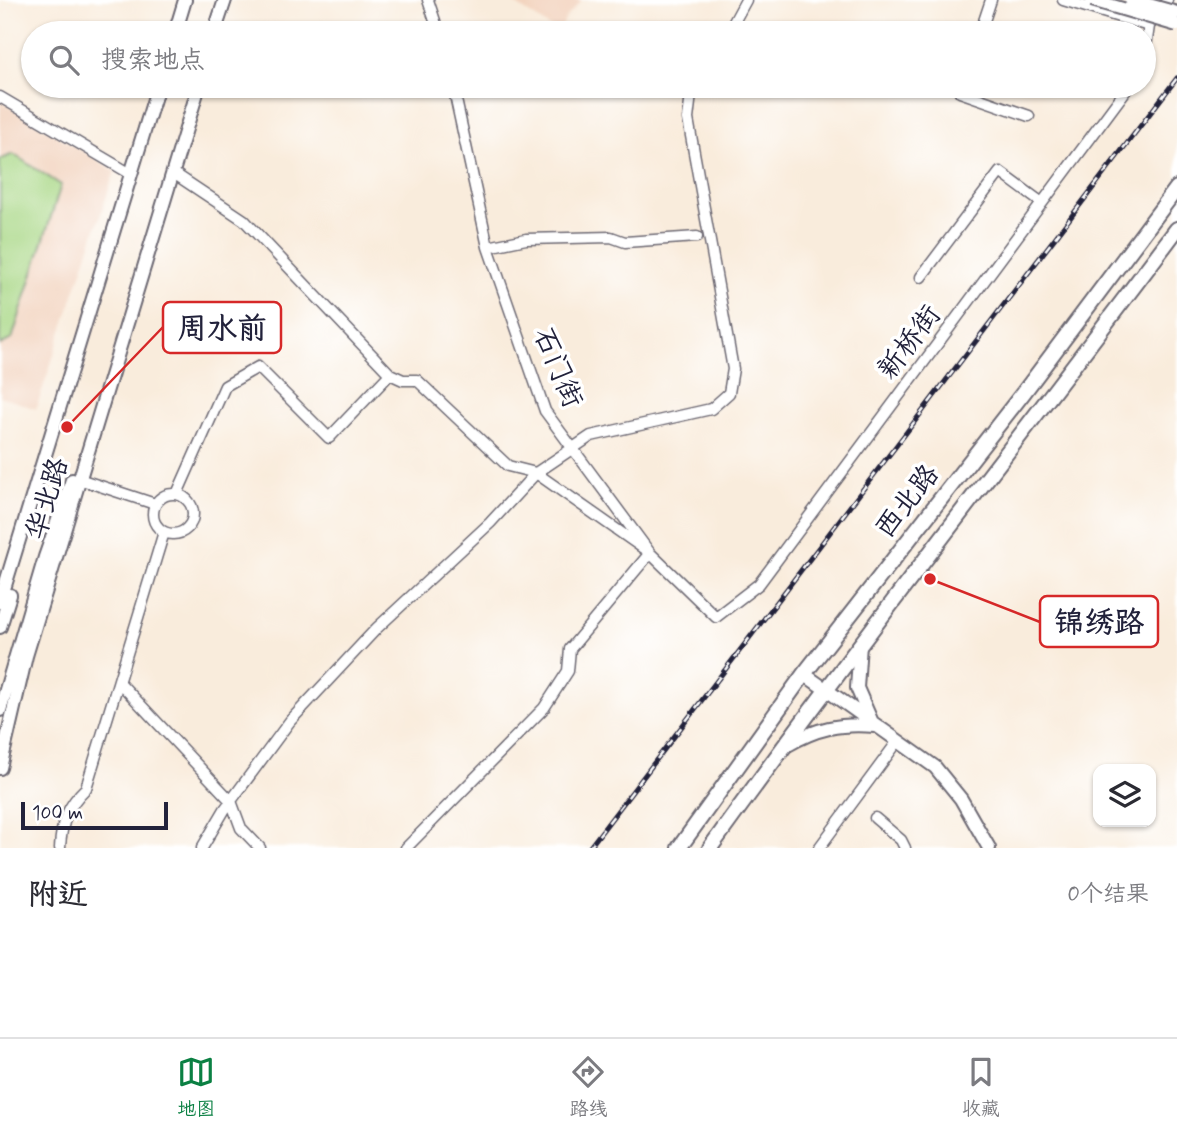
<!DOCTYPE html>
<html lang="zh">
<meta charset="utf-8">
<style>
:root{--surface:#fff;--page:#f7f7f7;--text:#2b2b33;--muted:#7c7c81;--line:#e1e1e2;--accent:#0b8043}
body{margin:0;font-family:Mynerve,"LXGW WenKai TC",sans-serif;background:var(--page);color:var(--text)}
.controls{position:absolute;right:21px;bottom:21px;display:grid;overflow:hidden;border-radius:14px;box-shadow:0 2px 5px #0004}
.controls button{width:63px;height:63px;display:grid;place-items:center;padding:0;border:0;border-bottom:2px solid var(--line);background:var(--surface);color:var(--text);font:35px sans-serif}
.scale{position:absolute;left:21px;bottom:18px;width:147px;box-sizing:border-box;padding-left:7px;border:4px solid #22223b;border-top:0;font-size:19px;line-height:24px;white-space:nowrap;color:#22223b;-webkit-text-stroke:5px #fff;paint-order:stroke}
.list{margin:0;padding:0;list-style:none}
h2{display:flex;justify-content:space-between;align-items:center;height:91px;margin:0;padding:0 28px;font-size:30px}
h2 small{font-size:23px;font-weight:400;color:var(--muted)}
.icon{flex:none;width:38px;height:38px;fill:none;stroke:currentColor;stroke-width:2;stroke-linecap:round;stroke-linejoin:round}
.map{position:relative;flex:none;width:1177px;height:848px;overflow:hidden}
.search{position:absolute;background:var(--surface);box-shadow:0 2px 5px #0004;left:21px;right:21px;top:21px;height:77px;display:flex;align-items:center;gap:18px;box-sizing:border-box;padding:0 24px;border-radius:38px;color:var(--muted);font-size:26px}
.sheet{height:189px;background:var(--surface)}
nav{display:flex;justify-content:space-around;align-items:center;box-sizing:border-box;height:98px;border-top:2px solid var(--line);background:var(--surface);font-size:19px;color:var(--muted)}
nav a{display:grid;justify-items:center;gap:4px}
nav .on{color:var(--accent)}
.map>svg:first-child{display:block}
.built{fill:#f3d4bf}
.green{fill:#a8d785;stroke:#657c60;stroke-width:2}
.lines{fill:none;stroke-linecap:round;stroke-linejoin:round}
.minor-casing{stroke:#6d6973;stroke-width:13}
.major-casing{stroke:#6d6973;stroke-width:16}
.highway-casing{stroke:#6d6973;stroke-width:18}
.minor{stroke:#fff;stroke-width:10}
.major{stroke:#fff;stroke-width:12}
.highway{stroke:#fff;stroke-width:14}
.rail-casing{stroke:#22223b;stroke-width:5}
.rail{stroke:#fff;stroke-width:2.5;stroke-dasharray:8;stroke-linecap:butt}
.major-bridge-casing{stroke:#6d6973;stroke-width:16;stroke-linecap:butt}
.major-bridge{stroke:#fff;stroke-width:12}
.labels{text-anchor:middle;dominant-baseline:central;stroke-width:7;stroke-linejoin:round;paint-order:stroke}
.street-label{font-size:28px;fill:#22223b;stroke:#fff}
.leader{fill:none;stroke:#d62828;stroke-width:2.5}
.callout-dot{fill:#d62828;stroke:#fff;stroke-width:2.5}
.callout{fill:#fff;stroke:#d62828;stroke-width:2.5}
.callout-label{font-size:30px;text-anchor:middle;font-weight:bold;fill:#22223b}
</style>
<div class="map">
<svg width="1177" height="848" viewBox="0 0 1177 848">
<rect width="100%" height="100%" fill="#fff"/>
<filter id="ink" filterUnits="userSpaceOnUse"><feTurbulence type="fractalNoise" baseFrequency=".0143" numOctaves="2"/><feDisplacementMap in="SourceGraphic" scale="14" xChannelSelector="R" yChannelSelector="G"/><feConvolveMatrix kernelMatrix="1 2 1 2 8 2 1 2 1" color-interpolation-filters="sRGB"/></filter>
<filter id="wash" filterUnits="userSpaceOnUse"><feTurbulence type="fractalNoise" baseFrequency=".00686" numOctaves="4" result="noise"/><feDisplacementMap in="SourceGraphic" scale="28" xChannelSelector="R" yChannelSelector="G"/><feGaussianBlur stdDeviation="1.57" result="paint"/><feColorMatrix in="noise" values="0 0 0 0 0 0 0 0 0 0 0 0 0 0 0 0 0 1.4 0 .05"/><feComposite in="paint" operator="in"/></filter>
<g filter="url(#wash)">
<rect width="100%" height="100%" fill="#f9ecdc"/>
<path class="built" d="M509,0H582L566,18L559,33Z
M0,101L115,171L36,409L0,396Z"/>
<path class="green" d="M13,154L61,185L12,339L0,345V160Z"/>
</g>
<g filter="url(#ink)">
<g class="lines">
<g class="minor-casing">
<path id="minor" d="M428,0L439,33
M1063,0L1149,26
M728,33L746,0
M980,33L991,0
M1144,60L1149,26L1167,0
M453,86L488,247L545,411L650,553L716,617L759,584L1129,86
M962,86L960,92L1029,116
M0,97L131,174
M172,172L244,220L390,374L403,380H417L508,466L536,473L650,553L570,649L568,671L544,708L406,848
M488,247L526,239L611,237L625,242L697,237
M921,277L1000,172L1042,203
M79,479L155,504
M153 514a20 20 0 1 1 40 0a20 20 0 1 1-40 0Z
M177,494L225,386L258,367L329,438L390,374
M119,682L231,801L241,828L260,848
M875,818L901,840L905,848
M60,848C61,823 68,805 86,788L164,532
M202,848L225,809L290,721L377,628L490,523L536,473L591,436L711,409L729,393L733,369L688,119L692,86
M819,848L898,741"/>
</g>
<g class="major-casing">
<path id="major" d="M175,33L185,0
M214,33L225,0
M0,602L158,86
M0,627L10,595
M860,644L857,688L871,720
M804,674L935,767L961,799L989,848
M0,710L45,557L72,480
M786,746C816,728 840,723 875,726
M0,768L26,656L199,86"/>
</g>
<g class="highway-casing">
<path id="highway" d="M679,848L804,674L1024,392L1177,188
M710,848C861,638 1022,436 1177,229"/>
</g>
<use href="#minor" class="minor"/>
<use href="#major" class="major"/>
<use href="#highway" class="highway"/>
<g class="rail-casing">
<path id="rail" d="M589,848L1177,78"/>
</g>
<use href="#rail" class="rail"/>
<g class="major-bridge-casing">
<path id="major-bridge" d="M1092,0L1177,25
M1131,0L1177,13"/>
</g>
<use href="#major-bridge" class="major-bridge"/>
</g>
</g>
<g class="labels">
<g class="street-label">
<text transform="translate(910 343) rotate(-53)">新桥街</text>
<text transform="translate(557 368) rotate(67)">石门街</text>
<text transform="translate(48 499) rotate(-73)">华北路</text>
<text transform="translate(908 502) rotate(-52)">西北路</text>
</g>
</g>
<path class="leader" d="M67 427L163 327M930 579L1040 622"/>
<g class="callout-dot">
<circle cx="67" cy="427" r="7"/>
<circle cx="930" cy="579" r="7"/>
</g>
<g class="callout">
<rect x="163" y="302" width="118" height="51" rx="7"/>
<rect x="1040" y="596" width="118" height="51" rx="7"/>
</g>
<g class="callout-label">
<text x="222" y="338">周水前</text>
<text x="1099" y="632">锦绣路</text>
</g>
</svg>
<div class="controls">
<button><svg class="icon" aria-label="layers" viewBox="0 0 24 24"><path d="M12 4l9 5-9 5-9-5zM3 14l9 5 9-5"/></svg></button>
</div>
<div class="scale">100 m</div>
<div class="search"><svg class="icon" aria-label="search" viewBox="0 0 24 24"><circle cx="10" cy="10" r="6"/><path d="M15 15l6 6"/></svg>搜索地点</div>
</div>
<section class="sheet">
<h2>附近<small>0个结果</small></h2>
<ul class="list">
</ul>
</section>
<nav>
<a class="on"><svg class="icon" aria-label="map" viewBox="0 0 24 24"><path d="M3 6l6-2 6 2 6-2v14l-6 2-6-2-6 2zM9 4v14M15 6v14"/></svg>地图</a>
<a><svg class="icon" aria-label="directions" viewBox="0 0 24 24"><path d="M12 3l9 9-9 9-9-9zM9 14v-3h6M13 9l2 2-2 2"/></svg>路线</a>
<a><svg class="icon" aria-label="saved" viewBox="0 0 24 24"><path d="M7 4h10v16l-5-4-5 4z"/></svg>收藏</a>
</nav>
